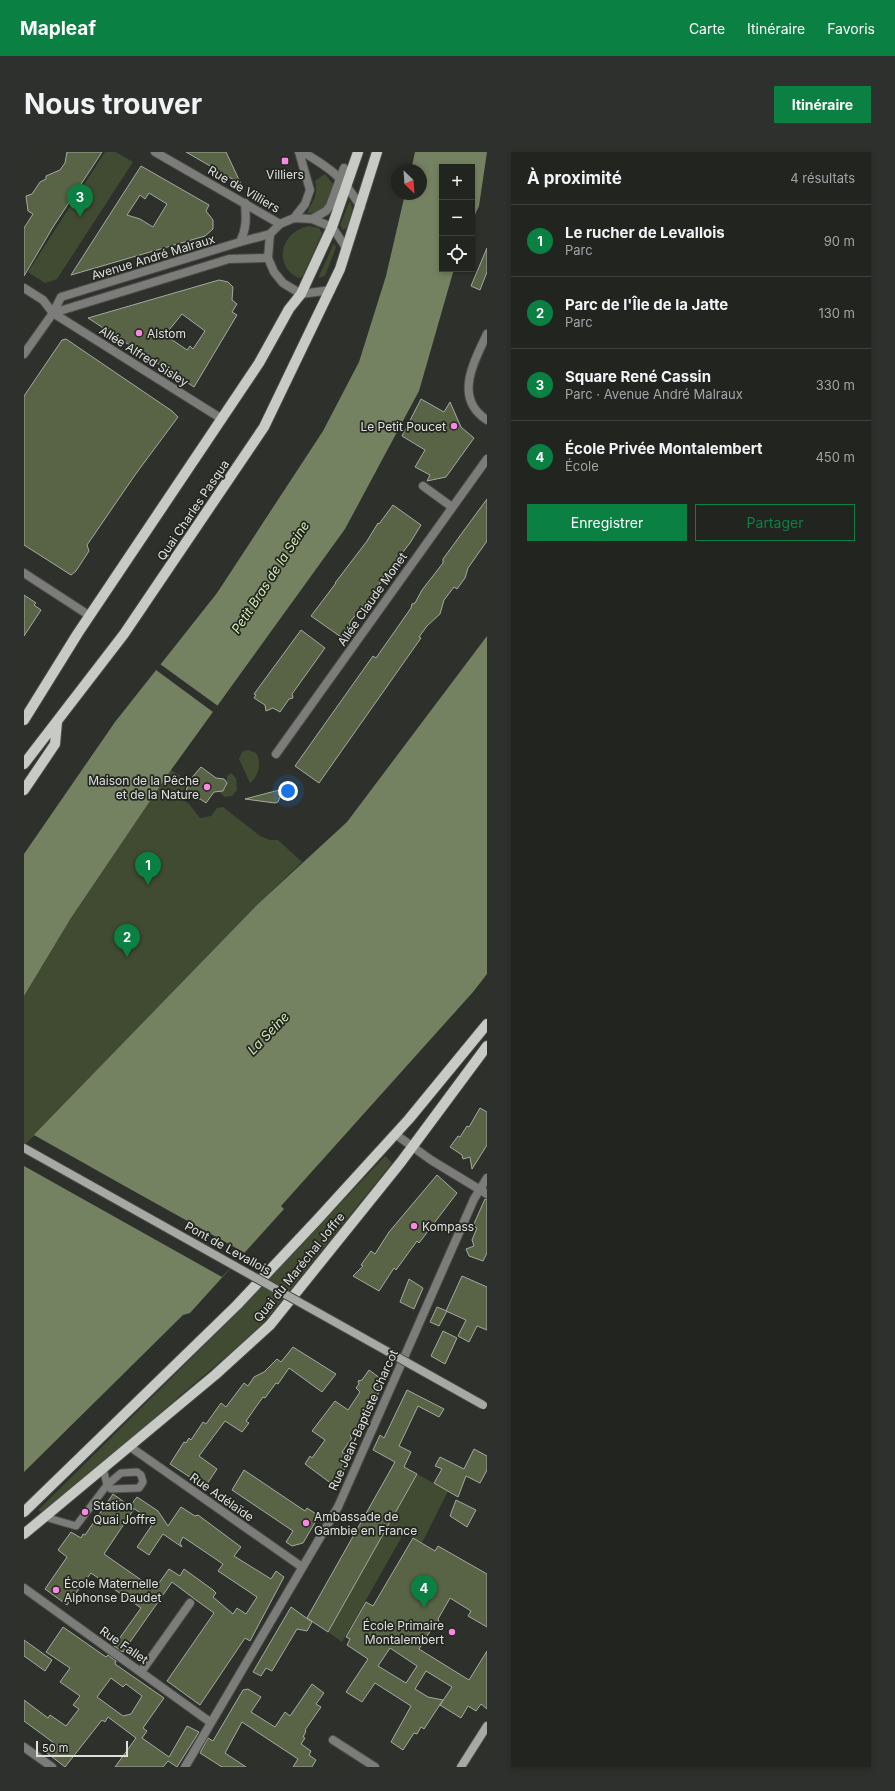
<!DOCTYPE html>
<html lang="fr">
<meta charset="utf-8">
<style>
:root{--surface:#222420;--page:#2e302d;--text:#f1f3f6;--muted:#a2a4a5;--line:#3f413e;--accent:#0b8043}
body{margin:0;font-family:Inter,sans-serif;background:var(--page);color:var(--text)}
.controls{position:absolute;right:12px;top:12px;display:grid;overflow:hidden;border-radius:0px;box-shadow:0 2px 6px #0003}
.controls button{width:36px;height:36px;display:grid;place-items:center;padding:0;border:0;border-bottom:1px solid var(--line);background:var(--surface);color:var(--text);font:20px sans-serif}
.compass{position:absolute;left:367px;top:12px;width:36px;height:36px;border-radius:50%;background:var(--surface);box-shadow:0 2px 6px #0003;rotate:155deg}
.scale{position:absolute;left:12px;bottom:10px;width:92px;box-sizing:border-box;padding-left:4px;border:2px solid #dee0dc;border-top:0;font-size:11px;line-height:14px;white-space:nowrap;color:#dee0dc;-webkit-text-stroke:3px #242621;paint-order:stroke}
.you{position:absolute;left:264px;top:639px;width:14px;height:14px;margin:-10px;border:3px solid #fff;border-radius:50%;background:#1a73e8;box-shadow:0 0 0 6px #1a73e833}
.badge{display:grid;place-items:center;width:26px;height:26px;border-radius:50%;background:var(--accent);color:#fff;font-size:13px;font-weight:700}
.pin{position:absolute;translate:-50% -33px;filter:drop-shadow(0 1px 2px #0008)}
.pin::after{content:'';position:absolute;top:21px;width:14px;height:12px;background:inherit;clip-path:polygon(0 0,100% 0,50% 100%)}
.list{margin:0;padding:0;list-style:none}
h2{display:flex;justify-content:space-between;align-items:center;height:52px;margin:0;padding:0 16px;font-size:17px}
h2 small{font-size:13px;font-weight:400;color:var(--muted)}
.list li{display:grid;grid-template-columns:26px 1fr auto;gap:12px;align-items:center;box-sizing:border-box;height:72px;padding:0 16px;border-top:1px solid var(--line)}
.list b{display:block;font-size:15px;white-space:nowrap}
.list p{margin:0;font-size:13px;white-space:nowrap;color:var(--muted)}
.list em{font-size:13px;font-style:normal;color:var(--muted)}
.actions{display:flex;gap:8px;padding:12px 16px}
.actions a{flex:1;padding:9px 0;border:1px solid var(--accent);border-radius:0px;text-align:center;font-size:14px;color:var(--accent)}
.actions .main{background:var(--accent);color:#fff}
.icon{flex:none;width:22px;height:22px;fill:none;stroke:currentColor;stroke-width:2;stroke-linecap:round;stroke-linejoin:round}
.map{position:relative;flex:none;width:463px;height:1615px;overflow:hidden;border-radius:0px}
header{display:flex;align-items:center;gap:24px;box-sizing:border-box;height:56px;padding:0 20px;background:var(--accent);color:#fff}
header strong{font-size:19px}
nav{display:flex;gap:22px;margin-inline-start:auto;font-size:14px}
.intro{display:flex;align-items:center;justify-content:space-between;box-sizing:border-box;height:96px;padding:0 24px}
h1{margin:0;font-size:28px}
.button{padding:10px 18px;border-radius:0px;background:var(--accent);color:#fff;font-size:14px;font-weight:700}
main{display:flex;gap:24px;padding:0 24px}
aside{flex:1;background:var(--surface);border-radius:0px;box-shadow:0 2px 6px #0003}
.map>svg:first-child{display:block}
.green{fill:#414b32}
.water{fill:#758262}
.pier{fill:#2e302b}
.building{fill:#586445;stroke:#a6a9a2;fill-rule:evenodd}
.lines{fill:none;stroke-linecap:round;stroke-linejoin:round}
.service-casing{stroke:#4a4c47;stroke-width:9}
.pedestrian-casing{stroke:#4a4c47;stroke-width:10}
.minor-casing{stroke:#4a4c47;stroke-width:10}
.tertiary-casing{stroke:#4a4c47;stroke-width:10}
.secondary-casing{stroke:#4a4c47;stroke-width:10}
.primary-casing{stroke:#4a4c47;stroke-width:12}
.service{stroke:#7c7d7a;stroke-width:7}
.pedestrian{stroke:#7c7d7a;stroke-width:8}
.minor{stroke:#7c7d7a;stroke-width:8}
.tertiary{stroke:#7c7d7a;stroke-width:8}
.secondary{stroke:#a7a9a4;stroke-width:8}
.primary{stroke:#c8cbc5;stroke-width:10}
.secondary-bridge-casing{stroke:#4a4c47;stroke-width:10;stroke-linecap:butt}
.secondary-bridge{stroke:#a7a9a4;stroke-width:8}
.poi-dot{fill:#fc86e3;stroke:#242621;stroke-width:1.5}
.labels{text-anchor:middle;dominant-baseline:central;stroke-width:3.5;stroke-linejoin:round;paint-order:stroke}
.poi-label{font-size:12px;fill:#dee0dc;stroke:#242621;text-anchor:start}
.street-label{font-size:12px;fill:#dee0dc;stroke:#242621}
.water-label{font-size:13px;font-style:italic;fill:#d5ecb3;stroke:#242621}
</style>
<header>
<strong>Mapleaf</strong>
<nav><a>Carte</a><a>Itinéraire</a><a>Favoris</a></nav>
</header>
<div class="intro"><h1>Nous trouver</h1><a class="button">Itinéraire</a></div>
<main>
<div class="map">
<svg width="463" height="1615" viewBox="0 0 463 1615">
<rect width="100%" height="100%" fill="#2e302b"/>
<path class="green" d="M81,0H92L109,10L33,127L21,131L4,120Z
M301,22L309,32C308,47 301,62 284,61C283,54 296,47 291,29Z
M327,50L328,58L324,75L319,78L316,73L325,51Z
M285,74L295,76L298,81L279,124L275,126C248,114 257,79 285,74Z
M310,91L312,95L301,124L294,126Z
M224,598L232,601C238,611 235,624 226,631L215,607L218,600Z
M147,618L164,628L156,646L165,652L176,666L187,664L193,656L199,655L236,684L246,688H254L278,710L234,752L0,993V844L47,766Z
M207,621L212,626L213,638L208,644L201,645L195,640L202,636L203,624Z
M361,1004L368,1011L241,1169L212,1196L19,1361L14,1358L212,1162Z
M393,1322L424,1339L398,1391L380,1381L318,1490L304,1480Z"/>
<path class="water" d="M391,0H463L455,54L448,69V15H418V117H430L395,239L321,377L147,618L47,766L0,844V702L91,570L193,441L299,279L335,210L362,124L381,42H397V18H387Z
M463,484V822L449,840L257,1054L260,1057L166,1161L159,1163L0,1320V993L234,752L323,670Z"/>
<path class="pier" d="M136,512L194,554L189,560L132,518Z
M10,983L106,1037L221,1101L198,1125L0,1014V993Z"/>
<path class="building" d="M43,0H78L29,75L0,124V76L9,62L4,59L2,44L8,42L16,30L22,27V24L36,18L41,11Z
M162,0H202L217,32Z
M117,14L185,53L182,59L189,68V77L181,84L47,123ZM125,41L143,52L129,75L116,67L103,63L116,43L121,47Z
M463,96V120L456,138L447,134Z
M195,128L204,130L209,135L208,148L213,152L208,160L213,163L170,235L64,166ZM158,162L181,179L169,197L166,194L163,198L141,183Z
M42,187L148,259L154,265L111,323L63,393L65,399L52,419L47,423L0,393V244L38,188Z
M397,247L420,260L426,250L437,275L450,286L422,325L403,329L406,323L391,315L401,298L378,284Z
M463,347V389L444,416L441,426L433,437L430,435L420,448L416,462L403,474L395,485L397,486L295,631L271,614L349,504L352,506L387,456L388,452L391,451L398,438L419,411V407Z
M369,353L397,373L386,391L357,428L355,434L326,470V473L317,485L287,464L312,431H311L343,389L354,371L355,372Z
M0,443L12,451L10,453L17,458L0,484Z
M277,478L301,496L268,542L269,546L265,547L256,560L249,556L242,559L241,553L230,546L232,543L230,542Z
M177,615L192,626L200,627L203,631L199,639L190,640L182,651L176,647H173L162,639L165,629Z
M259,637L254,650L251,651L221,647Z
M456,956L463,960V993L448,1017L446,1005L439,1007L438,1003L426,995L434,984L436,985L443,974L445,975Z
M413,1023L433,1041L395,1091L393,1089L372,1118L370,1116L355,1139L329,1124L339,1114L337,1113L347,1099L351,1102L365,1080Z
M461,1047H463V1101L459,1109L445,1104L442,1097L450,1094L448,1088L453,1076L449,1074Z
M438,1124L463,1135V1178L453,1174L445,1190L434,1184L442,1168L422,1159Z
M385,1127L399,1136L390,1157L376,1150Z
M413,1155L423,1159L415,1174L406,1170Z
M419,1179L433,1186L421,1212L407,1204Z
M269,1195L312,1222L298,1240L265,1216L254,1232L252,1231L241,1246L239,1245L222,1269L225,1271L218,1280L201,1269L175,1304L193,1317L181,1335L146,1312L160,1290L162,1291L165,1286L167,1288L179,1270L182,1272L197,1251L202,1255L220,1231L224,1234L230,1225L240,1220L253,1207L257,1210Z
M345,1218L360,1229L345,1262L343,1261L326,1284L328,1286L318,1300L326,1305L312,1335L281,1312L286,1304L288,1306L301,1288L288,1279L311,1249L324,1258L336,1240L332,1236L335,1232L334,1229L338,1228Z
M383,1238L420,1257L415,1265L394,1254L375,1294L387,1300L380,1315L393,1322L304,1480L283,1466L371,1310L349,1298L356,1283L360,1286Z
M450,1297L463,1304V1318L456,1331L442,1324L434,1345L410,1331L418,1317L411,1314L416,1305L440,1317Z
M220,1318L281,1359L283,1356L295,1364L279,1391L268,1394L262,1390L269,1379L208,1338Z
M89,1342L110,1357L80,1402L123,1432L124,1430L132,1435L145,1417L156,1424L160,1417L189,1438L192,1441L189,1445L209,1462L213,1456L222,1462L233,1445L194,1419L199,1412L159,1385L156,1391L158,1395L139,1382L125,1403L113,1395L130,1370L106,1354L113,1345L134,1359L144,1374L157,1355L171,1364L174,1363L217,1395L210,1404L247,1427L252,1419L260,1425L226,1489L221,1486L176,1553L143,1529L190,1461L172,1448L148,1430L99,1500L90,1494L117,1456L67,1421L43,1453L21,1437L43,1405L34,1398L47,1380L57,1386L59,1382L61,1383Z
M432,1348L452,1358L443,1375L426,1364Z
M389,1386L411,1399L414,1394L463,1422V1475L444,1464L447,1459L426,1446L414,1467L416,1472L410,1473L395,1497L445,1528L463,1499V1557L457,1552L452,1559L444,1554L437,1566L416,1553L428,1535L402,1519L391,1537L404,1545L419,1548L400,1577L397,1575L393,1582L390,1581L379,1598L367,1590L387,1554L351,1531L338,1550L322,1540L344,1507L323,1493L326,1487L322,1485L342,1450L349,1454ZM366,1496L393,1514L382,1531L354,1514Z
M267,1455L288,1470L283,1479L273,1477L248,1519L242,1516L237,1524L229,1520Z
M39,1475L82,1505L84,1503L92,1509L91,1512L140,1546L119,1576L123,1579L118,1586L145,1605L163,1574L175,1580L153,1615L144,1609L139,1615H91L112,1586L84,1565L81,1570L78,1568L41,1615L23,1601L30,1591L0,1569V1548L24,1566L26,1563L42,1574L55,1557L49,1553L56,1544L36,1530L46,1516L22,1500ZM87,1526L99,1535L102,1532L118,1544L107,1562L99,1564L73,1545Z
M0,1488L28,1508L21,1519L0,1504Z
M288,1532L300,1541L292,1552L297,1555L281,1578L282,1579L279,1585L281,1586L277,1592L287,1599L285,1603L292,1608L288,1615H269L274,1607L218,1570L201,1601L222,1615H198L176,1601L184,1586L189,1589L219,1538L224,1537L237,1545L227,1560L251,1575L261,1560L266,1564Z"/>
<g class="lines">
<g class="service-casing">
<path id="service" d="M113,1320L117,1323L119,1330L115,1336L87,1337L83,1333L97,1321Z
M21,1365L52,1374L83,1333L79,1316"/>
</g>
<g class="pedestrian-casing">
<path id="pedestrian" d="M29,161L198,267
M399,334L428,355
M252,602L463,307
M309,1588L351,1615"/>
</g>
<g class="minor-casing">
<path id="minor" d="M216,90C223,76 222,66 221,51
M0,136L19,148L29,161
M29,161L205,107L244,106
M463,182C450,210 429,246 463,268
M0,202L29,161L37,145L216,90L246,82
M0,421L66,464
M371,982L407,1008L463,1042
M105,1294L278,1415
M0,1436L186,1570
M117,1520L166,1451
M0,1595L28,1615
M161,1615L314,1355L450,1047L463,1026"/>
</g>
<g class="tertiary-casing">
<path id="tertiary" d="M131,0L256,72
M279,0C309,18 318,25 337,55
M270,66L281,52L286,38L275,0
M288,67L302,59L306,54L320,16
M307,138L277,142L259,131L250,120L244,106L246,82L256,72L270,66L288,67L308,75L323,97"/>
</g>
<g class="secondary-casing">
<path id="secondary" d="M437,1615L463,1574"/>
</g>
<g class="primary-casing">
<path id="primary" d="M0,568L54,481L235,211L265,157L277,142L308,75L334,0
M0,612L100,482L240,275L316,117L353,0
M0,638L31,592L33,570
M0,1360L213,1153L293,1068L385,967L463,872
M0,1382L191,1223L246,1173L377,1010L463,894"/>
</g>
<use href="#service" class="service"/>
<use href="#pedestrian" class="pedestrian"/>
<use href="#minor" class="minor"/>
<use href="#tertiary" class="tertiary"/>
<use href="#secondary" class="secondary"/>
<use href="#primary" class="primary"/>
<g class="secondary-bridge-casing">
<path id="secondary-bridge" d="M0,996L459,1253"/>
</g>
<use href="#secondary-bridge" class="secondary-bridge"/>
</g>
<g class="poi-dot">
<rect x="257" y="5" width="8" height="8" rx="2"/>
<circle cx="115" cy="181" r="4"/>
<circle cx="430" cy="274" r="4"/>
<circle cx="183" cy="635" r="4"/>
<circle cx="390" cy="1074" r="4"/>
<circle cx="61" cy="1360" r="4"/>
<circle cx="282" cy="1371" r="4"/>
<circle cx="32" cy="1438" r="4"/>
<circle cx="428" cy="1480" r="4"/>
</g>
<g class="labels">
<g class="poi-label">
<text x="261" y="22" text-anchor="middle">Villiers</text>
<text x="123" y="181">Alstom</text>
<text x="422" y="274" text-anchor="end">Le Petit Poucet</text>
<text x="175" y="628" text-anchor="end">Maison de la Pêche<tspan x="175" dy="14">et de la Nature</tspan></text>
<text x="398" y="1074">Kompass</text>
<text x="69" y="1353">Station<tspan x="69" dy="14">Quai Joffre</tspan></text>
<text x="290" y="1364">Ambassade de<tspan x="290" dy="14">Gambie en France</tspan></text>
<text x="40" y="1431">École Maternelle<tspan x="40" dy="14">Alphonse Daudet</tspan></text>
<text x="420" y="1473" text-anchor="end">École Primaire<tspan x="420" dy="14">Montalembert</tspan></text>
</g>
<g class="street-label">
<text transform="translate(220 37) rotate(30)">Rue de Villiers</text>
<text transform="translate(129 105) rotate(-17)">Avenue André Malraux</text>
<text transform="translate(120 204) rotate(32)">Allée Alfred Sisley</text>
<text transform="translate(169 358) rotate(-56)">Quai Charles Pasqua</text>
<text transform="translate(348 447) rotate(-55)">Allée Claude Monet</text>
<text transform="translate(204 1096) rotate(29)">Pont de Levallois</text>
<text transform="translate(275 1115) rotate(-51)">Quai du Maréchal Joffre</text>
<text transform="translate(339 1268) rotate(-66)">Rue Jean-Baptiste Charcot</text>
<text transform="translate(198 1345) rotate(35)">Rue Adélaïde</text>
<text transform="translate(100 1493) rotate(35)">Rue Fallet</text>
</g>
<g class="water-label">
<text transform="translate(246 425) rotate(-57)">Petit Bras de la Seine</text>
<text transform="translate(244 881) rotate(-46)">La Seine</text>
</g>
</g>
</svg>
<div class="controls">
<button>+</button>
<button>−</button>
<button><svg class="icon" aria-label="locate" viewBox="0 0 24 24"><circle cx="12" cy="12" r="6"/><path d="M12 2v4M12 18v4M2 12h4M18 12h4"/></svg></button>
</div>
<svg class="compass" viewBox="-18 -18 36 36"><path d="M0-13l5 13h-10z" fill="#e53935"/><path d="M0 13l5-13h-10z" fill="#a2a4a5"/></svg>
<div class="scale">50 m</div>
<div class="you"></div>
<div class="pin badge" style="left:124px;top:733px">1</div>
<div class="pin badge" style="left:103px;top:805px">2</div>
<div class="pin badge" style="left:56px;top:65px">3</div>
<div class="pin badge" style="left:400px;top:1456px">4</div>
</div>
<aside>
<h2>À proximité<small>4 résultats</small></h2>
<ul class="list">
<li><span class="badge">1</span><div><b>Le rucher de Levallois</b><p>Parc</p></div><em>90 m</em></li>
<li><span class="badge">2</span><div><b>Parc de l'Île de la Jatte</b><p>Parc</p></div><em>130 m</em></li>
<li><span class="badge">3</span><div><b>Square René Cassin</b><p>Parc · Avenue André Malraux</p></div><em>330 m</em></li>
<li><span class="badge">4</span><div><b>École Privée Montalembert</b><p>École</p></div><em>450 m</em></li>
</ul>
<div class="actions"><a class="main">Enregistrer</a><a>Partager</a></div>
</aside>
</main>
